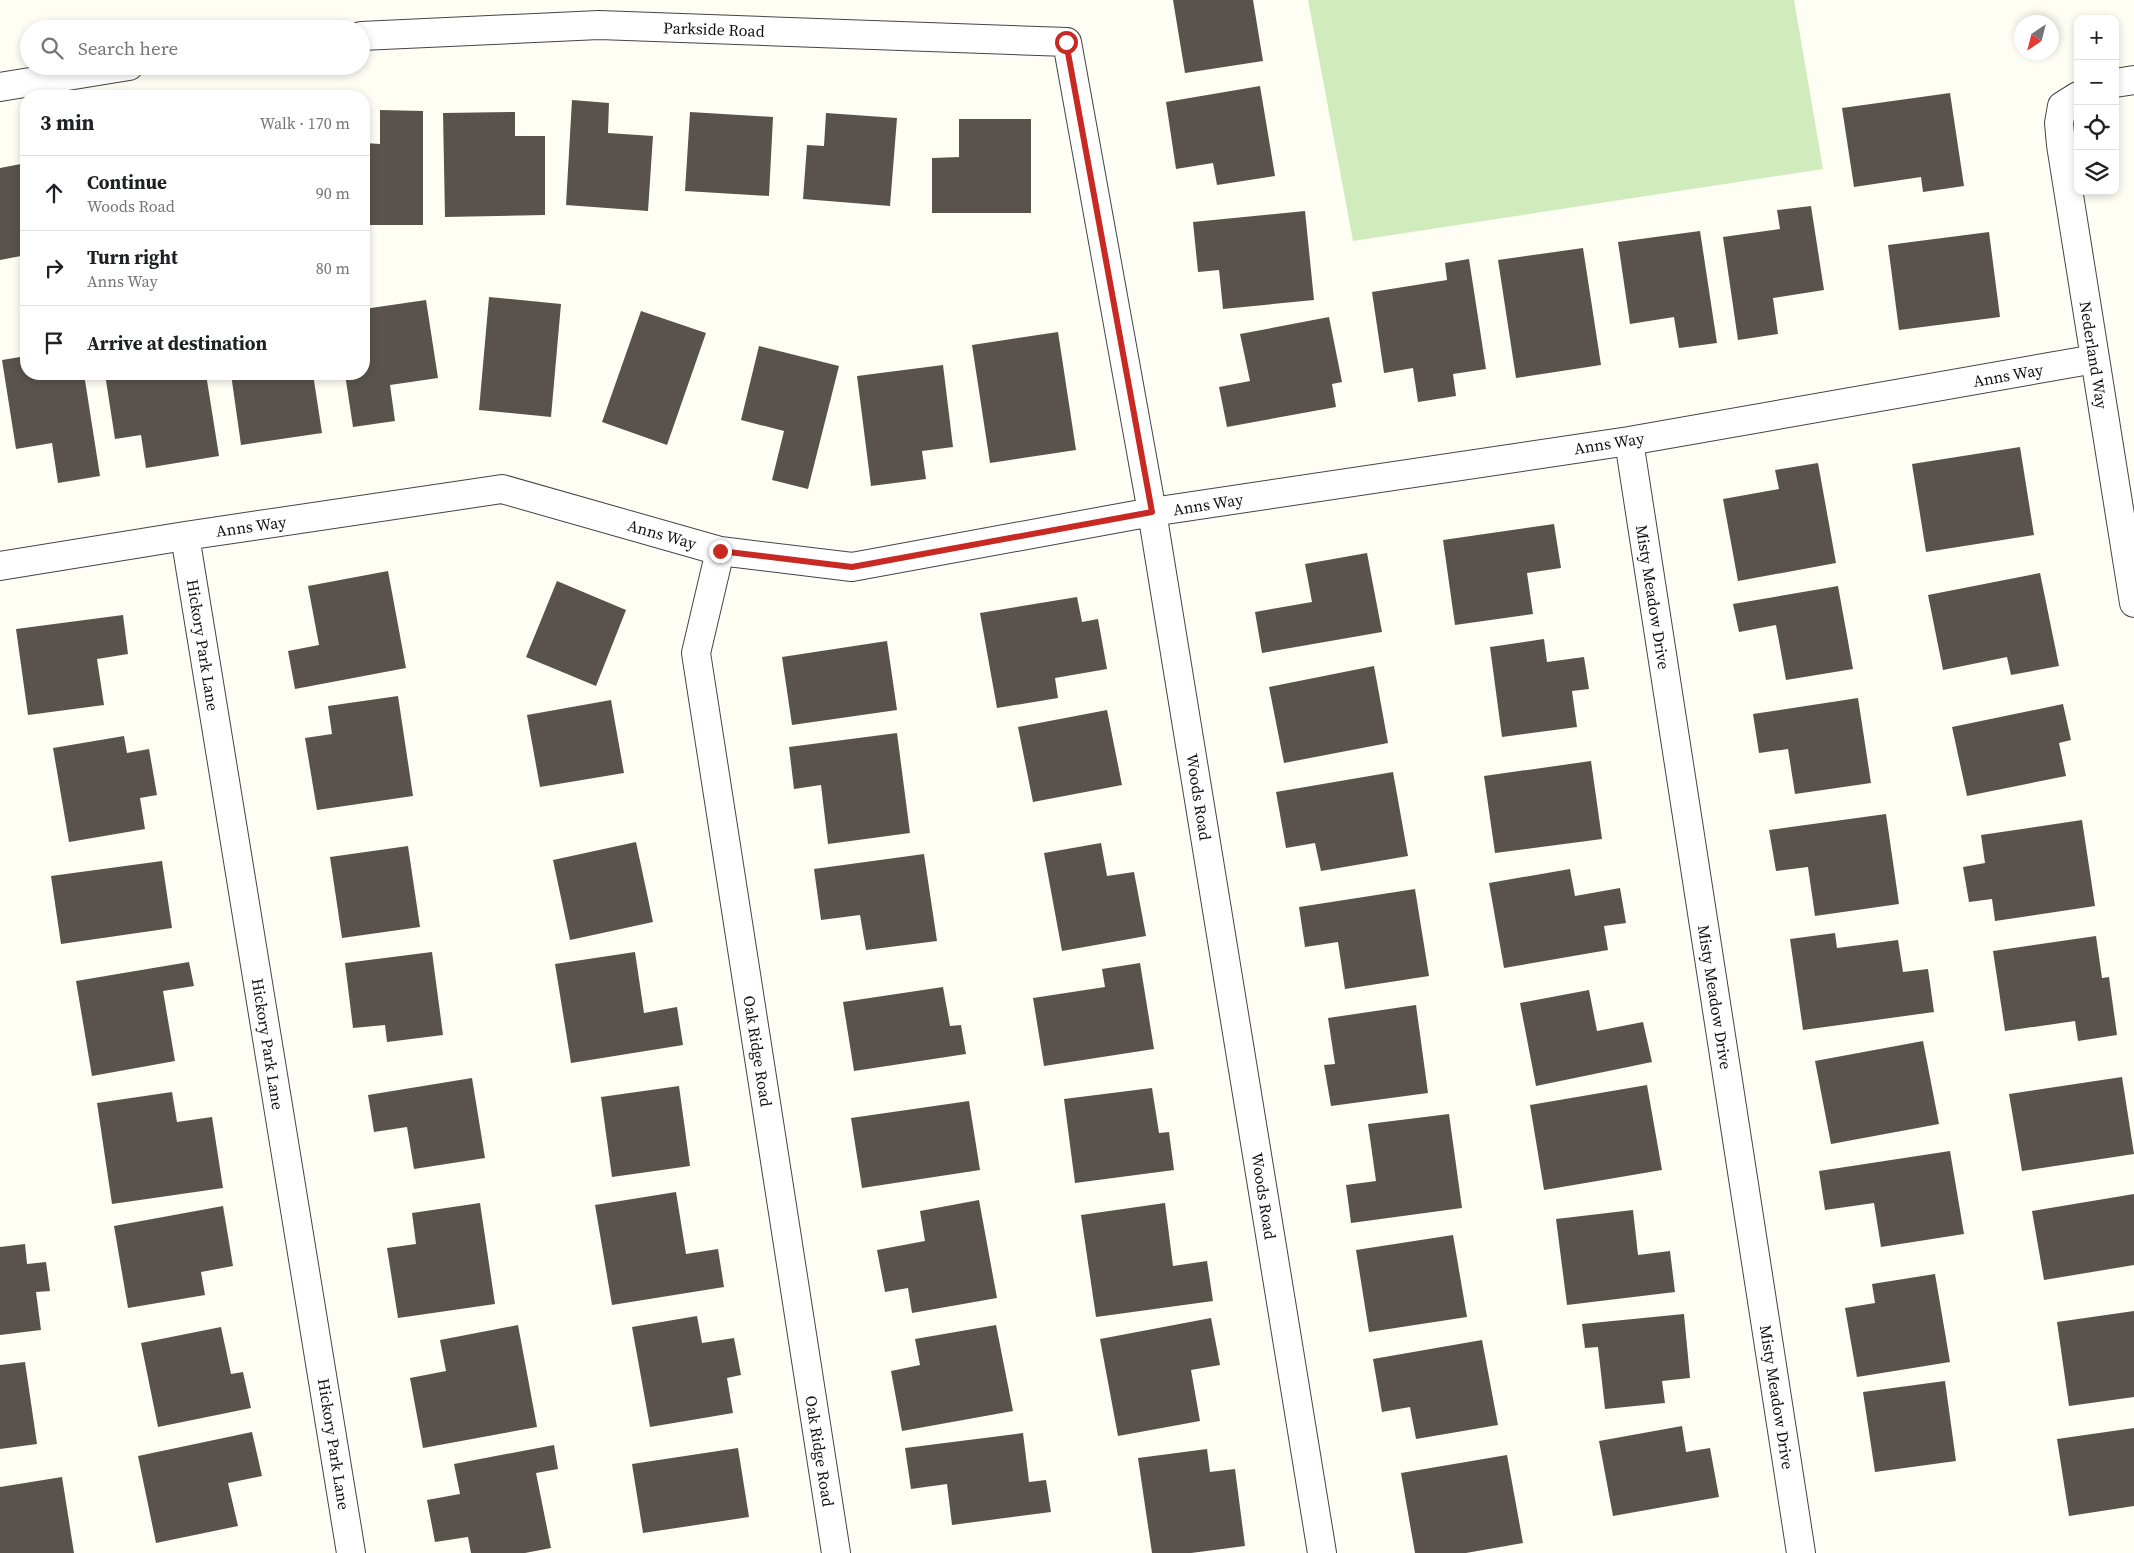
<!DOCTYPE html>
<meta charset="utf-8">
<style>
:root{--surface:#fff;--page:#f2f2f2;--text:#202124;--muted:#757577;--line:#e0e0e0}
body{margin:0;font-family:"Source Serif 4",serif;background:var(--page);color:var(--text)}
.controls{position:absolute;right:15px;top:15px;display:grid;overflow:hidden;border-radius:10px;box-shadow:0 2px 8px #0003}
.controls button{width:45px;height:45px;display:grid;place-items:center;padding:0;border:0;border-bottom:1px solid var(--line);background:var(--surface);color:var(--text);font:25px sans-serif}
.compass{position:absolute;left:2014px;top:15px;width:45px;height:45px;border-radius:50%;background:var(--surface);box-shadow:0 2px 8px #0003;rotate:215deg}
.stop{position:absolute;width:15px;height:15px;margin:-11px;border:4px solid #c82922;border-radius:50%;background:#fff}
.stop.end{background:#c82922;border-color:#fff;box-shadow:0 1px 5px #0008}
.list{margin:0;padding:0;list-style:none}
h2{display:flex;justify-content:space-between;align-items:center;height:65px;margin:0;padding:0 20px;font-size:21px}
h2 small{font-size:16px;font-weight:400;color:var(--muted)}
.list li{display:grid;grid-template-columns:32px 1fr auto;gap:15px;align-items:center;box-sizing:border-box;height:75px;padding:0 20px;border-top:1px solid var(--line)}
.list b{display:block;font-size:19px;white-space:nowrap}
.list p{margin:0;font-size:16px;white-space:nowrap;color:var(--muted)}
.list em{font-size:16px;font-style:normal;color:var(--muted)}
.icon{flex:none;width:28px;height:28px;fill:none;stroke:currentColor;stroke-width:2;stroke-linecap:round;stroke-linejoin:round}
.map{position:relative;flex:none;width:2134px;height:1553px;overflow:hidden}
.search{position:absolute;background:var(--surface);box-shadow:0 2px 8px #0003;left:20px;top:20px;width:350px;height:55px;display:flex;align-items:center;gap:12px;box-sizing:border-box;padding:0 18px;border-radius:28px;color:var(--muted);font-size:19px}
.panel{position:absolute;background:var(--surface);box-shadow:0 2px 8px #0003;left:20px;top:90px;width:350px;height:290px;border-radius:20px}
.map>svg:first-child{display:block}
.green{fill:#d1ecbc}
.building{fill:#5a534d}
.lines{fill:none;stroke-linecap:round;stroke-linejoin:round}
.street-casing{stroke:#444;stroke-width:30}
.street{stroke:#fff;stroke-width:28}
.route{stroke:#c82922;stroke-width:6}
.labels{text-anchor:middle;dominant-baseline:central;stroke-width:5;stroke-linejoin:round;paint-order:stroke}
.street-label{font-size:16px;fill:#111;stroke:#fff}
</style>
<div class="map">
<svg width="2134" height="1553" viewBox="0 0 2134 1553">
<rect width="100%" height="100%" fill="#fffef5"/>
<path class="green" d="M1308,0H1794L1823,169L1353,241Z"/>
<path class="building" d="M1173,0H1253L1263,61L1185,73Z
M1260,86L1275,176L1217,185L1213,163L1176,169L1166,102Z
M1950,93L1964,186L1923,192L1921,177L1854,187L1842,108Z
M572,100L609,103L608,133L653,136L648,211L566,205Z
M380,110L423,111V225H364V143L380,144Z
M515,112V136H545V215L445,217L443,113Z
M690,112L773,117L769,196L685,191Z
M826,113L897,118L890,206L803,199L807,145L824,146Z
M959,119H1031V213H932V158L959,157Z
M26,163V255L0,260V168Z
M1811,206L1824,290L1773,298L1778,334L1738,340L1723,237L1780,229L1777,210Z
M1305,211L1314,300L1223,309L1219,270L1198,272L1193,222Z
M1700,231L1717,343L1679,348L1674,317L1630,324L1618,242Z
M1989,232L2000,317L1899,330L1888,245Z
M1583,248L1601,365L1516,378L1498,260Z
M1469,259L1486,369L1453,374L1456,396L1418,402L1413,368L1384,373L1372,292L1447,280L1445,263Z
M489,297L561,304L551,417L479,410Z
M426,300L438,378L390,385L395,421L353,427L345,374H364V309Z
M641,311L706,333L667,445L602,422Z
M1329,317L1342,382L1332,384L1336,407L1227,427L1219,387L1250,381L1240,334Z
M1058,332L1076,450L990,463L972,345Z
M759,346L839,366L808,489L772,480L784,431L741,420Z
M26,356V374H84L100,476L58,483L52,443L16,449L2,360Z
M943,365L953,447L922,451L926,479L871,486L857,376Z
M105,374H206L219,456L146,468L141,435L115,439Z
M231,374H313L322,433L241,445Z
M2020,447L2034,535L1926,552L1912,464Z
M1818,463L1836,563L1738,581L1723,499L1779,489L1775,470Z
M1554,524L1561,568L1527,573L1533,614L1455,625L1443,540Z
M1367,553L1382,632L1262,653L1255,612L1312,602L1305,564Z
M388,571L406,668L295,689L288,651L319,645L308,586Z
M2040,573L2059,666L2011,675L2007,657L1943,670L1928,595Z
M557,581L626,610L596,686L526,657Z
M1838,586L1853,669L1786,680L1776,625L1739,632L1733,604Z
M1077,597L1082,622L1098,619L1107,669L1055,678L1058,698L997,708L980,613Z
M123,615L128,654L97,659L104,705L28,715L16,629Z
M1544,639L1547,662L1584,657L1589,689L1572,691L1577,727L1502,737L1490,647Z
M887,641L897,710L792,725L782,657Z
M1374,666L1388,743L1284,763L1269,687Z
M398,696L413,796L317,810L305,738L332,734L328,706Z
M1858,698L1871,783L1795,794L1788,749L1759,753L1753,714Z
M611,700L624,773L540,787L527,715Z
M2063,704L2071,740L2059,743L2066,776L1967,796L1952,727Z
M1107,710L1122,785L1033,802L1018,727Z
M897,733L910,833L828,844L821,785L794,789L789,747Z
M124,736L127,753L149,749L157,795L140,798L145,829L69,842L53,748Z
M1591,761L1602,839L1495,853L1484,776Z
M1393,772L1408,856L1321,871L1315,843L1286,848L1276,792Z
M1886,814L1899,904L1815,916L1808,867L1776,871L1769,830Z
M2082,820L2095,906L1995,921L1992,899L1969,902L1963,867L1985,863L1981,835Z
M636,842L653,922L570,940L553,860Z
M1101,843L1107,876L1134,872L1146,936L1062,951L1044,853Z
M408,846L420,927L342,938L330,857Z
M924,854L937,941L866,950L860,915L821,920L814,869Z
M162,861L172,928L61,944L51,876Z
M1570,869L1575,896L1620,888L1626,923L1604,926L1608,950L1504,968L1489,883Z
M1415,889L1429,976L1345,989L1338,942L1305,947L1299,907Z
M1835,933L1837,948L1898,940L1903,972L1928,969L1934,1012L1803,1030L1790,939Z
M2096,936L2102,978L2109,977L2117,1035L2078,1041L2075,1021L2005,1031L1993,951Z
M432,952L443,1035L387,1042L385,1025L353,1028L345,963Z
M635,952L644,1013L677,1007L683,1045L571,1063L555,964Z
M189,962L194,986L163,991L175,1061L92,1076L76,981Z
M1140,963L1154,1049L1044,1066L1033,998L1105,987L1102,969Z
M943,987L950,1026L961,1025L966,1054L854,1071L843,1002Z
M1589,990L1597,1031L1643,1022L1652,1062L1536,1086L1520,1003Z
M1416,1005L1428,1093L1331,1106L1324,1065L1335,1064L1328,1018Z
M1923,1041L1939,1124L1831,1144L1815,1061Z
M2122,1077L2134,1154L2022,1171L2009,1094Z
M472,1078L485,1158L414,1169L407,1127L374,1132L368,1095Z
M1647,1085L1662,1170L1544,1190L1530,1105Z
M679,1086L690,1166L612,1177L601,1097Z
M1152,1088L1159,1133L1169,1132L1174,1170L1075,1183L1064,1099Z
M172,1092L177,1122L212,1117L223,1188L112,1204L97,1103Z
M969,1101L980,1170L862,1188L851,1118Z
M1449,1114L1462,1208L1351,1223L1346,1185L1376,1181L1368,1124Z
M1950,1151L1964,1234L1881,1247L1874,1203L1825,1210L1819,1171Z
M676,1192L686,1254L718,1249L724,1287L612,1305L595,1205Z
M2134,1194V1265L2044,1280L2032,1211Z
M979,1200L997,1298L912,1313L908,1288L885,1292L877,1250L925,1241L920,1211Z
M480,1203L495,1304L398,1318L387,1248L416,1244L412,1213Z
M1165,1203L1173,1266L1207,1261L1213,1301L1096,1317L1081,1215Z
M223,1206L233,1266L201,1272L205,1295L128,1308L114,1226Z
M1633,1210L1638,1255L1670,1251L1675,1292L1567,1305L1556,1219Z
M1453,1235L1467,1317L1369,1332L1356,1250Z
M25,1244L27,1264L46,1262L50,1291L36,1292L41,1330L0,1335V1247Z
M1935,1274L1950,1362L1857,1377L1845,1308L1875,1303L1872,1284Z
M2134,1311V1397L2069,1406L2057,1322Z
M1684,1314L1690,1378L1662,1381L1665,1403L1605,1409L1598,1347L1585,1348L1582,1324Z
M697,1316L702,1343L734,1338L741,1375L727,1378L733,1413L650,1427L632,1327Z
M1211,1318L1220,1365L1191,1370L1200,1421L1118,1436L1100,1339Z
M518,1325L537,1427L423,1448L410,1378L446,1371L440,1340Z
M996,1325L1013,1411L902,1431L891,1371L920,1365L915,1339Z
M221,1327L231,1374L243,1372L251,1408L158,1427L141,1343Z
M1482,1340L1498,1425L1416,1439L1410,1407L1382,1412L1373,1359Z
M25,1362L37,1444L0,1449V1365Z
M1945,1381L1956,1461L1875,1472L1863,1392Z
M1682,1426L1686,1452L1710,1448L1719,1497L1613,1516L1599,1441Z
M2134,1428V1506L2069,1516L2057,1439Z
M252,1432L262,1476L228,1483L238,1526L156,1543L138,1456Z
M1023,1433L1029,1482L1046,1480L1051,1512L952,1525L947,1484L911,1489L905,1448Z
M554,1445L558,1469L536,1473L551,1548L525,1553H471L468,1537L435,1542L427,1500L460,1494L454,1464Z
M738,1448L749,1517L643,1533L632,1464Z
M1207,1449L1210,1472L1235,1469L1245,1546L1191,1553H1152L1138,1458Z
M1507,1455L1523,1543L1466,1553H1415L1401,1473Z
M62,1477L74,1553H0V1487Z"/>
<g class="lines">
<g class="street-casing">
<path id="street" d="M361,36L599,25L1067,42L1152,512L1322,1553
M2115,83L2134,80
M0,87L129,66
M2078,96L2062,106L2059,123L2061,145L2134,603
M1629,441L1801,1553
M185,536L351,1553
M720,551L696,653L836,1553
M0,566L185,536L502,489L720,551L852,567L1152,512L1629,441L2095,359"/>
</g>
<use href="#street" class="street"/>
</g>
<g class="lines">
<path class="route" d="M720,551L852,567L1152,512L1066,42"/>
</g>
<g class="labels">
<g class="street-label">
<text transform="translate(714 29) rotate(2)">Parkside Road</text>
<text transform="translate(2094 355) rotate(81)">Nederland Way</text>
<text transform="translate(2008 375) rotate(-10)">Anns Way</text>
<text transform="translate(1609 443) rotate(-9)">Anns Way</text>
<text transform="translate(1208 504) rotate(-9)">Anns Way</text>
<text transform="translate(251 526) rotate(-8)">Anns Way</text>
<text transform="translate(662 534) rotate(16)">Anns Way</text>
<text transform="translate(1653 597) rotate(81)">Misty Meadow Drive</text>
<text transform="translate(203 645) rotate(81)">Hickory Park Lane</text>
<text transform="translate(1199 797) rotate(81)">Woods Road</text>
<text transform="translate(1715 997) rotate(81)">Misty Meadow Drive</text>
<text transform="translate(268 1044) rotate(81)">Hickory Park Lane</text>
<text transform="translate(758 1051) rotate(81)">Oak Ridge Road</text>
<text transform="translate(1264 1196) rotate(81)">Woods Road</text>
<text transform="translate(1777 1397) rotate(81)">Misty Meadow Drive</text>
<text transform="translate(334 1444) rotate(81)">Hickory Park Lane</text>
<text transform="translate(820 1451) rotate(81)">Oak Ridge Road</text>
</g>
</g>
</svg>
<div class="controls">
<button>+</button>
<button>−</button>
<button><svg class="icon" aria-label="locate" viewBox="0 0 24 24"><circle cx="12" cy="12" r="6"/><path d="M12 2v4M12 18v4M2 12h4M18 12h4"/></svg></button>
<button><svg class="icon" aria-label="layers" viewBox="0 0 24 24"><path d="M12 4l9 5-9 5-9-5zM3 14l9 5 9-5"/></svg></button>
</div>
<svg class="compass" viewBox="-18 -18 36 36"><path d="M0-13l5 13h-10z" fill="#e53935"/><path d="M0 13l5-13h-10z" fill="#757577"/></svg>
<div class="stop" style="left:1066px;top:42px"></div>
<div class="stop end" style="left:720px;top:551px"></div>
<div class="search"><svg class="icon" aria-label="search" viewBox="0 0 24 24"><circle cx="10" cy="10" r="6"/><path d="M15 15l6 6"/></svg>Search here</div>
<section class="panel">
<h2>3 min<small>Walk · 170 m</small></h2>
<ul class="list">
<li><svg class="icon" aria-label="ahead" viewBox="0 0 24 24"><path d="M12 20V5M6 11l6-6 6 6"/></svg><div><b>Continue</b><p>Woods Road</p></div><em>90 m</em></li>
<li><svg class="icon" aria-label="right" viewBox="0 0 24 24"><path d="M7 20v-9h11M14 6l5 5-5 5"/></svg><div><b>Turn right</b><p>Anns Way</p></div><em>80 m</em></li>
<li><svg class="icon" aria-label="arrive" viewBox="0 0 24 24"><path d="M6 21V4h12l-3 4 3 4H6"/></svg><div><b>Arrive at destination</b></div></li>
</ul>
</section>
</div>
